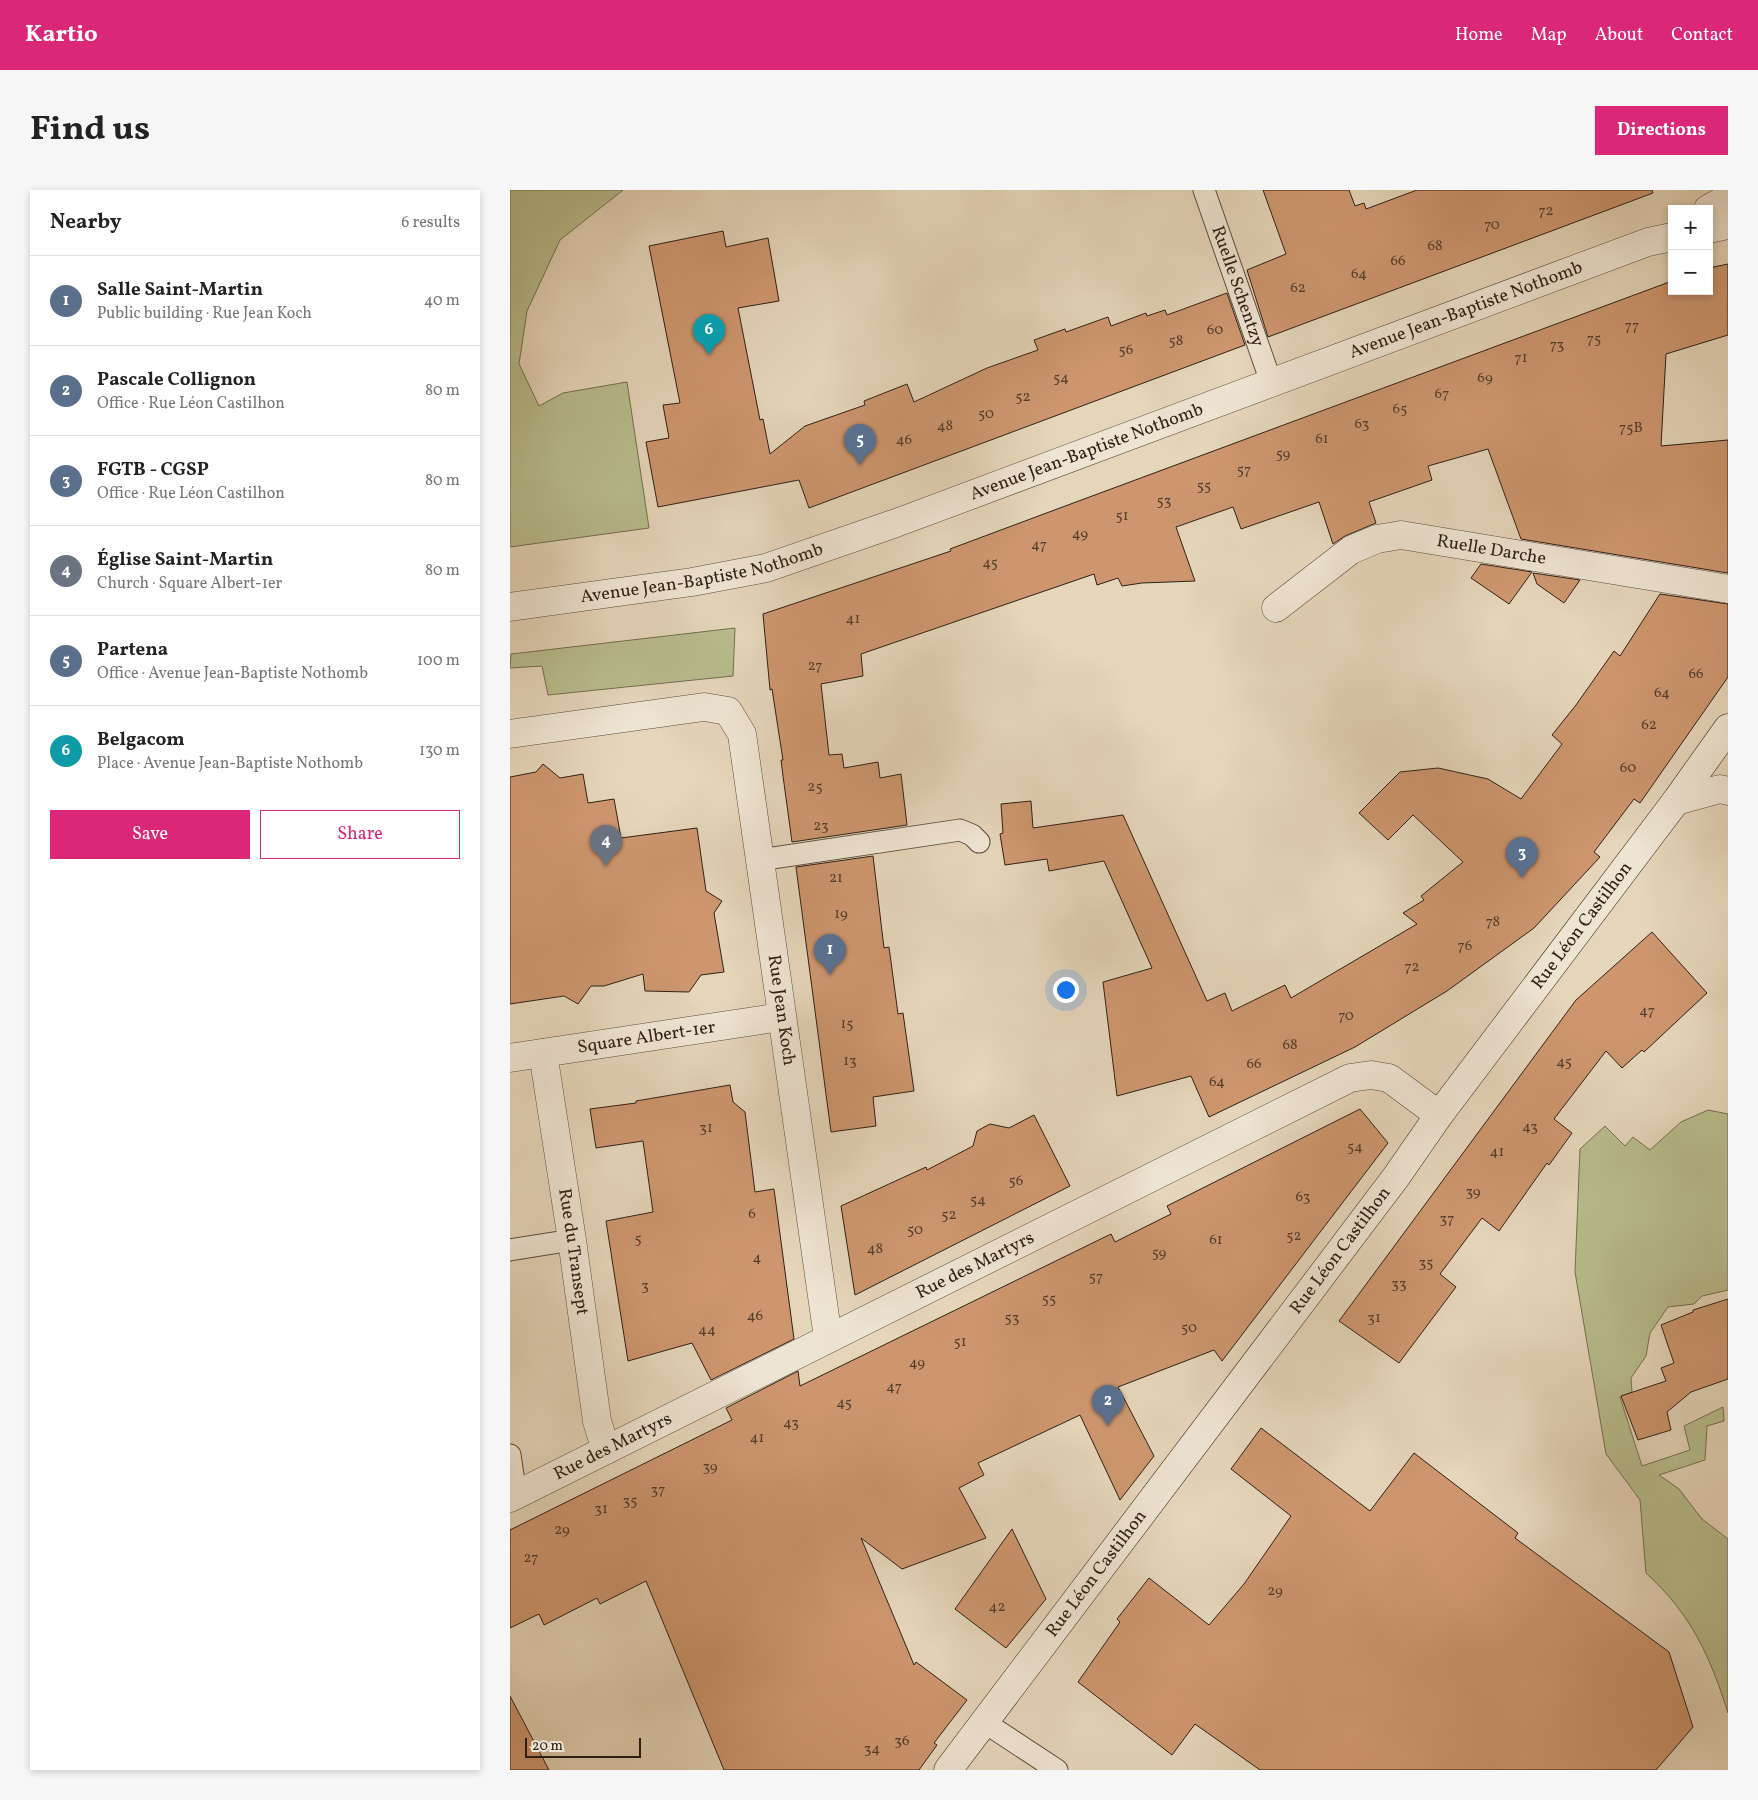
<!DOCTYPE html>
<meta charset="utf-8">
<style>
:root{--surface:#fff;--page:#f6f6f6;--text:#222;--muted:#767676;--line:#e0e0e0;--accent:#db2777}
body{margin:0;font-family:Vollkorn,serif;background:var(--page);color:var(--text)}
.controls{position:absolute;right:15px;top:15px;display:grid;overflow:hidden;border-radius:0px;box-shadow:0 2px 8px #0003}
.controls button{width:45px;height:45px;display:grid;place-items:center;padding:0;border:0;border-bottom:1px solid var(--line);background:var(--surface);color:var(--text);font:25px sans-serif}
.scale{position:absolute;left:15px;bottom:12px;width:116px;box-sizing:border-box;padding-left:5px;border:2px solid #2f2016;border-top:0;font-size:14px;line-height:18px;white-space:nowrap;color:#2f2016;-webkit-text-stroke:4px #eee4d2;paint-order:stroke}
.you{position:absolute;left:555px;top:799px;width:18px;height:18px;margin:-12px;border:4px solid #fff;border-radius:50%;background:#1a73e8;box-shadow:0 0 0 8px #1a73e833}
.badge{display:grid;place-items:center;width:32px;height:32px;border-radius:50%;background:var(--accent);color:#fff;font-size:16px;font-weight:700}
.pin{position:absolute;translate:-50% -41px;filter:drop-shadow(0 1px 2px #0008)}
.pin::after{content:'';position:absolute;top:26px;width:18px;height:15px;background:inherit;clip-path:polygon(0 0,100% 0,50% 100%)}
.list{margin:0;padding:0;list-style:none}
h2{display:flex;justify-content:space-between;align-items:center;height:65px;margin:0;padding:0 20px;font-size:21px}
h2 small{font-size:16px;font-weight:400;color:var(--muted)}
.list li{display:grid;grid-template-columns:32px 1fr auto;gap:15px;align-items:center;box-sizing:border-box;height:90px;padding:0 20px;border-top:1px solid var(--line)}
.list b{display:block;font-size:19px;white-space:nowrap}
.list p{margin:0;font-size:16px;white-space:nowrap;color:var(--muted)}
.list em{font-size:16px;font-style:normal;color:var(--muted)}
.actions{display:flex;gap:10px;padding:15px 20px}
.actions a{flex:1;padding:11px 0;border:1px solid var(--accent);border-radius:0px;text-align:center;font-size:18px;color:var(--accent)}
.actions .main{background:var(--accent);color:#fff}
.map{position:relative;flex:none;width:1218px;height:1580px;overflow:hidden;border-radius:0px}
header{display:flex;align-items:center;gap:30px;box-sizing:border-box;height:70px;padding:0 25px;background:var(--accent);color:#fff}
header strong{font-size:24px}
nav{display:flex;gap:28px;margin-inline-start:auto;font-size:18px}
.intro{display:flex;align-items:center;justify-content:space-between;box-sizing:border-box;height:120px;padding:0 30px}
h1{margin:0;font-size:35px}
.button{padding:12px 22px;border-radius:0px;background:var(--accent);color:#fff;font-size:18px;font-weight:700}
main{display:flex;gap:30px;padding:0 30px}
aside{flex:1;background:var(--surface);border-radius:0px;box-shadow:0 2px 8px #0003}
.map>svg:first-child{display:block}
.green{fill:#b8bc8c;stroke:#746e51}
.building{fill:#cd966f;stroke:#2f2016}
.lines{fill:none;stroke-linecap:round;stroke-linejoin:round}
.lane-casing{stroke:#5c4d3f;stroke-width:23}
.street-casing{stroke:#5c4d3f;stroke-width:29}
.secondary-casing{stroke:#2f2016;stroke-width:29}
.lane{stroke:#eee4d2;stroke-width:21}
.street{stroke:#eee4d2;stroke-width:28}
.secondary{stroke:#eee4d2;stroke-width:28}
.labels{text-anchor:middle;dominant-baseline:central;stroke-width:4;stroke-linejoin:round;paint-order:stroke}
.number-label{font-size:15px;fill:#563e2c}
.street-label{font-size:18px;fill:#2f2016;stroke:#eee4d2}
</style>
<header>
<strong>Kartio</strong>
<nav><a>Home</a><a>Map</a><a>About</a><a>Contact</a></nav>
</header>
<div class="intro"><h1>Find us</h1><a class="button">Directions</a></div>
<main>
<aside>
<h2>Nearby<small>6 results</small></h2>
<ul class="list">
<li><span class="badge" style="background:#5c6f8a">1</span><div><b>Salle Saint-Martin</b><p>Public building · Rue Jean Koch</p></div><em>40 m</em></li>
<li><span class="badge" style="background:#5c6f8a">2</span><div><b>Pascale Collignon</b><p>Office · Rue Léon Castilhon</p></div><em>80 m</em></li>
<li><span class="badge" style="background:#5c6f8a">3</span><div><b>FGTB - CGSP</b><p>Office · Rue Léon Castilhon</p></div><em>80 m</em></li>
<li><span class="badge" style="background:#6b7280">4</span><div><b>Église Saint-Martin</b><p>Church · Square Albert-1er</p></div><em>80 m</em></li>
<li><span class="badge" style="background:#5c6f8a">5</span><div><b>Partena</b><p>Office · Avenue Jean-Baptiste Nothomb</p></div><em>100 m</em></li>
<li><span class="badge" style="background:#0f9aa8">6</span><div><b>Belgacom</b><p>Place · Avenue Jean-Baptiste Nothomb</p></div><em>130 m</em></li>
</ul>
<div class="actions"><a class="main">Save</a><a>Share</a></div>
</aside>
<div class="map">
<svg width="1218" height="1580" viewBox="0 0 1218 1580">
<rect width="100%" height="100%" fill="#e5d5b9"/>
<filter id="stains"><feTurbulence type="fractalNoise" baseFrequency=".004" numOctaves="4"/><feColorMatrix values="0 0 0 0 .2 0 0 0 0 .09 0 0 0 0 .02 0 0 0 .5 -.17"/></filter>
<radialGradient id="worn" r=".72"><stop offset=".6" stop-color="#630" stop-opacity="0"/><stop offset="1" stop-color="#630" stop-opacity=".3"/></radialGradient>
<path class="green" d="M0,0H113L50,50L17,121L9,174L29,216L53,203L117,192L139,338L0,357Z
M225,438L223,486L38,505L32,476L0,478L1,464Z
M1198,920L1218,924V1100L1192,1106L1184,1114L1158,1117L1140,1143L1136,1166L1121,1188L1122,1202L1110,1207L1132,1276L1180,1260L1174,1236L1213,1217L1214,1231L1197,1236L1195,1270L1149,1285L1169,1299L1192,1329L1218,1349V1523C1200,1466 1181,1424 1136,1383L1130,1310L1096,1264L1065,1082L1070,959L1095,936L1115,956L1123,947L1140,960L1171,932Z"/>
<path class="building" d="M753,0H839L845,16L854,13L856,19L907,0H1142L1143,3L758,147L737,80L776,64Z
M213,41L216,57L258,48L269,111L228,118L250,230L253,229L260,264L295,236L355,215L354,211L397,194L404,212L477,178L528,160L524,150L555,139L556,142L598,127L601,136L636,123L637,126L655,120L657,125L717,103L735,155L299,318L289,290L148,317L136,252L159,248L153,215L170,213L139,56Z
M1218,74V145L1156,164L1151,256L1218,250V383L1011,349L978,259L918,276L922,290L859,312L866,333L835,346L823,354L809,312L731,339L723,317L666,337L685,391L632,393L612,396L608,388L587,395L584,384L351,464L353,486L311,494L319,565L332,564L334,578L368,572L370,588L391,584L397,635L282,652L273,586L271,570H273L262,499L260,500L253,424L441,361L440,359L566,312L1162,91V101H1199V78Z
M971,374L1022,382L999,414L961,388Z
M1023,383L1070,390L1054,413L1027,394Z
M1150,404L1218,414V487L1130,613L1124,609L1084,662L1090,667L1024,738L937,801L845,857L699,927L681,886L607,906L593,792L642,778L594,671L539,681L537,669L495,675L490,644L493,643L491,614L521,611L523,638L613,625L697,811L715,803L722,821L775,795L781,808L907,734L893,723L914,710L911,706L953,672L903,625L878,650L849,623L890,582L928,578L978,589L1011,609L1052,554L1042,545L1066,515L1104,461L1110,466Z
M33,574L50,588L73,584L78,613L104,609L111,648L187,638L196,701L212,711L204,723L214,782L191,785L179,802L135,801L133,784L94,796H81L68,814L54,806L0,814V587L26,582Z
M363,666L374,758L379,757L388,824L393,823L404,901L363,907L366,936L321,942L286,677Z
M1142,742L1197,803L1134,862L1132,860L1112,878L1096,861L1044,929L1062,943L1039,975L1037,973L989,1041L972,1028L930,1084L946,1097L889,1173L829,1131L1066,810Z
M220,895L223,912L235,922L245,1002L264,999L284,1149L201,1190L182,1153L118,1171L96,1031L143,1022L133,951L86,958L80,919L126,913V911Z
M850,919L878,953L712,1171L704,1160L608,1197L644,1266L610,1310L570,1225L468,1273L474,1285L449,1298L476,1348L392,1379L351,1348L404,1475L406,1472L457,1510L424,1553L427,1555L409,1580H214L136,1391L90,1414L87,1408L34,1435L29,1424L0,1438V1340L222,1230L216,1218L288,1181L290,1196L601,1044L605,1052L661,1024L657,1016Z
M524,925L560,996L345,1105L331,1016L416,977L417,980L463,956L467,941L480,934L499,938Z
M1218,1109V1189L1181,1202L1157,1222L1161,1240L1128,1250L1111,1206L1156,1191L1151,1178L1164,1173L1151,1135L1183,1122V1120Z
M751,1238L860,1321L904,1263L1008,1343L1005,1348L1159,1462L1183,1537L1146,1580H750L685,1534L662,1565L568,1492L610,1432L607,1429L639,1388L699,1435L734,1394L781,1326L721,1279Z
M502,1339L536,1409L496,1458L445,1419Z
M0,1506L39,1580H0Z"/>
<g class="lines">
<g class="lane-casing">
<g id="lane">
<path id="s1" d="M694,0L761,192"/>
<path d="M249,670L450,640L462,645L469,652"/>
<path d="M0,1060L62,1050"/>
<path d="M0,1265L6,1305"/>
<path d="M474,1532L547,1580"/>
</g>
</g>
<g class="street-casing">
<g id="street">
<path d="M1198,19L1218,8"/>
<path d="M1199,39L1218,35"/>
<path id="s2" d="M0,417L182,392L256,378L386,333L1138,52L1162,47"/>
<path id="s3" d="M766,418L841,360L867,349L891,345L1218,399"/>
<path id="s4" d="M0,544L194,517L218,521L232,544L318,1148"/>
<path d="M1166,611L1210,599L1218,601"/>
<path id="s5" d="M33,863L62,1050L87,1231L96,1260"/>
<path id="s6" d="M0,868L271,827"/>
<path id="s7" d="M0,1308L840,888L861,885L879,888L929,925"/>
</g>
</g>
<g class="secondary-casing">
<g id="secondary">
<path id="s8" d="M438,1580L886,987L929,925L1166,611L1218,538"/>
</g>
</g>
<use href="#lane" class="lane"/>
<use href="#street" class="street"/>
<use href="#secondary" class="secondary"/>
</g>
<g class="labels">
<g class="number-label">
<text x="1036" y="21">72</text>
<text x="982" y="35">70</text>
<text x="925" y="56">68</text>
<text x="888" y="71">66</text>
<text x="849" y="84">64</text>
<text x="788" y="98">62</text>
<text x="1122" y="136">77</text>
<text x="705" y="140">60</text>
<text x="1084" y="149">75</text>
<text x="666" y="151">58</text>
<text x="1047" y="155">73</text>
<text x="616" y="160">56</text>
<text x="1011" y="168">71</text>
<text x="551" y="188">54</text>
<text x="975" y="188">69</text>
<text x="932" y="204">67</text>
<text x="513" y="207">52</text>
<text x="890" y="219">65</text>
<text x="476" y="224">50</text>
<text x="852" y="234">63</text>
<text x="435" y="236">48</text>
<text x="1121" y="238">75B</text>
<text x="812" y="249">61</text>
<text x="394" y="250">46</text>
<text x="773" y="264">59</text>
<text x="734" y="280">57</text>
<text x="694" y="296">55</text>
<text x="654" y="311">53</text>
<text x="612" y="326">51</text>
<text x="570" y="344">49</text>
<text x="529" y="355">47</text>
<text x="480" y="373">45</text>
<text x="343" y="429">41</text>
<text x="305" y="476">27</text>
<text x="1186" y="484">66</text>
<text x="1152" y="503">64</text>
<text x="1139" y="535">62</text>
<text x="1118" y="578">60</text>
<text x="305" y="597">25</text>
<text x="311" y="636">23</text>
<text x="326" y="688">21</text>
<text x="331" y="724">19</text>
<text x="983" y="732">78</text>
<text x="955" y="756">76</text>
<text x="902" y="777">72</text>
<text x="1137" y="821">47</text>
<text x="836" y="826">70</text>
<text x="337" y="834">15</text>
<text x="780" y="855">68</text>
<text x="340" y="871">13</text>
<text x="1054" y="872">45</text>
<text x="744" y="874">66</text>
<text x="707" y="892">64</text>
<text x="1020" y="937">43</text>
<text x="196" y="938">31</text>
<text x="845" y="957">54</text>
<text x="987" y="962">41</text>
<text x="506" y="991">56</text>
<text x="963" y="1002">39</text>
<text x="793" y="1007">63</text>
<text x="468" y="1010">54</text>
<text x="242" y="1024">6</text>
<text x="439" y="1025">52</text>
<text x="937" y="1029">37</text>
<text x="405" y="1040">50</text>
<text x="784" y="1046">52</text>
<text x="128" y="1049">5</text>
<text x="706" y="1050">61</text>
<text x="365" y="1059">48</text>
<text x="649" y="1063">59</text>
<text x="247" y="1068">4</text>
<text x="916" y="1073">35</text>
<text x="586" y="1087">57</text>
<text x="889" y="1094">33</text>
<text x="135" y="1096">3</text>
<text x="539" y="1109">55</text>
<text x="245" y="1126">46</text>
<text x="502" y="1128">53</text>
<text x="864" y="1128">31</text>
<text x="679" y="1138">50</text>
<text x="197" y="1140">44</text>
<text x="450" y="1152">51</text>
<text x="407" y="1173">49</text>
<text x="384" y="1197">47</text>
<text x="334" y="1213">45</text>
<text x="281" y="1233">43</text>
<text x="247" y="1248">41</text>
<text x="200" y="1277">39</text>
<text x="148" y="1300">37</text>
<text x="120" y="1311">35</text>
<text x="91" y="1319">31</text>
<text x="52" y="1340">29</text>
<text x="21" y="1368">27</text>
<text x="765" y="1401">29</text>
<text x="487" y="1417">42</text>
<text x="392" y="1551">36</text>
<text x="362" y="1559">34</text>
</g>
<g class="street-label">
<text stroke="none"><textPath href="#s1" startOffset="102">Ruelle Schentzy</textPath></text>
<text stroke="none"><textPath href="#s2" startOffset="1005">Avenue Jean-Baptiste Nothomb</textPath></text>
<text stroke="none"><textPath href="#s2" startOffset="600">Avenue Jean-Baptiste Nothomb</textPath></text>
<text stroke="none"><textPath href="#s3" startOffset="239">Ruelle Darche</textPath></text>
<text stroke="none"><textPath href="#s2" startOffset="195">Avenue Jean-Baptiste Nothomb</textPath></text>
<text stroke="none"><textPath href="#s8" startOffset="1056">Rue Léon Castilhon</textPath></text>
<text stroke="none"><textPath href="#s4" startOffset="526">Rue Jean Koch</textPath></text>
<text stroke="none"><textPath href="#s6" startOffset="138">Square Albert-1er</textPath></text>
<text stroke="none"><textPath href="#s8" startOffset="651">Rue Léon Castilhon</textPath></text>
<text stroke="none"><textPath href="#s5" startOffset="201">Rue du Transept</textPath></text>
<text stroke="none"><textPath href="#s7" startOffset="520">Rue des Martyrs</textPath></text>
<text stroke="none"><textPath href="#s7" startOffset="115">Rue des Martyrs</textPath></text>
<text stroke="none"><textPath href="#s8" startOffset="246">Rue Léon Castilhon</textPath></text>
</g>
</g>
<rect width="100%" height="100%" filter="url(#stains)"/>
<rect width="100%" height="100%" fill="url(#worn)"/>
</svg>
<div class="controls">
<button>+</button>
<button>−</button>
</div>
<div class="scale">20 m</div>
<div class="you"></div>
<div class="pin badge" style="left:320px;top:785px;background:#5c6f8a">1</div>
<div class="pin badge" style="left:598px;top:1236px;background:#5c6f8a">2</div>
<div class="pin badge" style="left:1012px;top:688px;background:#5c6f8a">3</div>
<div class="pin badge" style="left:96px;top:676px;background:#6b7280">4</div>
<div class="pin badge" style="left:350px;top:275px;background:#5c6f8a">5</div>
<div class="pin badge" style="left:199px;top:165px;background:#0f9aa8">6</div>
</div>
</main>
